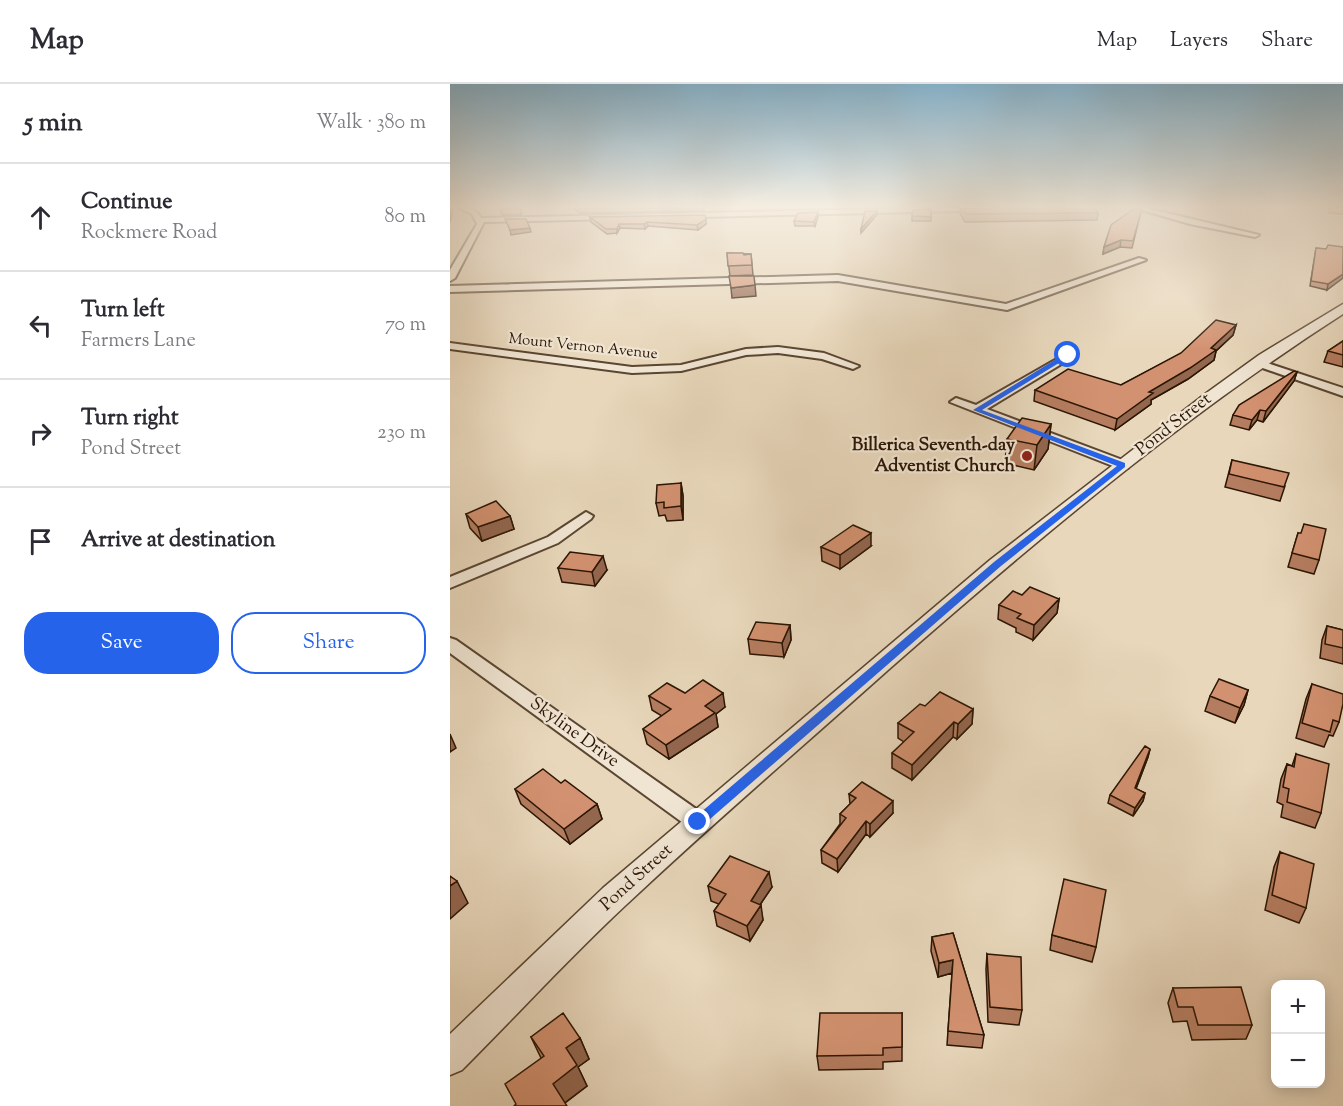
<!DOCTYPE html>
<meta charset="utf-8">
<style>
:root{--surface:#fff;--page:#f2f2f3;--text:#2b2b33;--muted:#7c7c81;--line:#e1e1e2;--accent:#2563eb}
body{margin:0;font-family:"Sorts Mill Goudy",serif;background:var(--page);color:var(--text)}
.controls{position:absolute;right:18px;bottom:18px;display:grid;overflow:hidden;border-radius:12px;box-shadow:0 3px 15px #0003}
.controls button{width:54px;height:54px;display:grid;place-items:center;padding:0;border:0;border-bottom:2px solid var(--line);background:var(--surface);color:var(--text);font:30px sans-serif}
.stop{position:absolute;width:18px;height:18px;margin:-14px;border:4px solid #2563eb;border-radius:50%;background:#fff}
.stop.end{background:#2563eb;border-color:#fff;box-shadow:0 2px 6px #0008}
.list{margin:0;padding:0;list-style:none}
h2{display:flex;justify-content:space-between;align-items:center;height:78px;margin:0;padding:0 24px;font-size:26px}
h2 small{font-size:20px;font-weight:400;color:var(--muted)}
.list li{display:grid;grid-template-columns:39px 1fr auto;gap:18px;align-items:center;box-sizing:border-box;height:108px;padding:0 24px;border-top:2px solid var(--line)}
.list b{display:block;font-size:22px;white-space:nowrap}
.list p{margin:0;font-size:20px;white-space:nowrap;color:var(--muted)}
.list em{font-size:20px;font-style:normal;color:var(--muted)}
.actions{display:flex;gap:12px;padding:18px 24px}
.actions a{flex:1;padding:14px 0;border:2px solid var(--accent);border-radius:24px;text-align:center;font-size:21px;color:var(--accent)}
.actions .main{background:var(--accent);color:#fff}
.icon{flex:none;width:33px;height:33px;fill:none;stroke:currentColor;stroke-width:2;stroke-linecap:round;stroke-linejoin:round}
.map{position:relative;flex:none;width:893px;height:1022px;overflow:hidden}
header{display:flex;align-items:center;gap:36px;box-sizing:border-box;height:84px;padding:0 30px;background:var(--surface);border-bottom:2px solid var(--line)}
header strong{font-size:28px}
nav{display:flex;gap:33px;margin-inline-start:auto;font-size:21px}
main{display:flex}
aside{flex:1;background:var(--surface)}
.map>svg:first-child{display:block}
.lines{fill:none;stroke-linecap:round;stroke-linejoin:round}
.minor-casing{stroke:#5a4631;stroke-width:4}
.tertiary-casing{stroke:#5a4631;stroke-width:3}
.minor{fill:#f0e5d3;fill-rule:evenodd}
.tertiary{fill:#f0e5d3;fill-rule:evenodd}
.wall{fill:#b57d60;stroke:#2b1503;stroke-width:1.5}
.shaded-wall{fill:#93664e;stroke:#2b1503;stroke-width:1.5}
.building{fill:#d29170;stroke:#2b1503;stroke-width:1.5}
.route{fill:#2563eb}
.poi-dot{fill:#8f2418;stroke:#f0e5d3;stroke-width:2}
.labels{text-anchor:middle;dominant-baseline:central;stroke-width:4.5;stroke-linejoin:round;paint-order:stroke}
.far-street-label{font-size:15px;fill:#2b1503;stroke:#f0e5d3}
.street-label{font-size:18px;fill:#2b1503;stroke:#f0e5d3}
.poi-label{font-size:18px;font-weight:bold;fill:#2b1503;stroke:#f0e5d3;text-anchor:end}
</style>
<header>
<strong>Map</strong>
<nav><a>Map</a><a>Layers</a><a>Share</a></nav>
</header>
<main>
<aside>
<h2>5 min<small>Walk · 380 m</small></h2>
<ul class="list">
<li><svg class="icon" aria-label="ahead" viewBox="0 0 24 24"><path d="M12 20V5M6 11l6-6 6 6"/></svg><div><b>Continue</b><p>Rockmere Road</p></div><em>80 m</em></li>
<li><svg class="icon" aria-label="left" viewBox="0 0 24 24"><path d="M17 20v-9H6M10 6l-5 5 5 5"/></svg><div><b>Turn left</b><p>Farmers Lane</p></div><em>70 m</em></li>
<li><svg class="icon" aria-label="right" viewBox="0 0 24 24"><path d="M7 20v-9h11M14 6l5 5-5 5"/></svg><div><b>Turn right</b><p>Pond Street</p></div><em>230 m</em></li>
<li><svg class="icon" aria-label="arrive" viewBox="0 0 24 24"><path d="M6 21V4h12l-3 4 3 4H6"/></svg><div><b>Arrive at destination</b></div></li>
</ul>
<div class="actions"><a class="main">Save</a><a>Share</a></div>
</aside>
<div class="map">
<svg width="893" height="1022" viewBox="0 0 893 1022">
<rect width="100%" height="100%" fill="#e8d7bb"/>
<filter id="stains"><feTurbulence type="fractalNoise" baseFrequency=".00333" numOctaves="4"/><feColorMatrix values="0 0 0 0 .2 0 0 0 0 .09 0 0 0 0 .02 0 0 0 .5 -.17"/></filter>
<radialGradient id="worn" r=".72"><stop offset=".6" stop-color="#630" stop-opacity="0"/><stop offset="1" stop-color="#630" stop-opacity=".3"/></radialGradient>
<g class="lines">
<g class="minor-casing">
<path id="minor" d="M9,124C19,123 26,125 31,134L467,124H556L552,126L34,138L5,194L0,197V186L27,140L22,130Z
M685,124H696L809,151L805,153L740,140Z
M689,174L696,176L557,226L388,197L0,208V202L388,191L556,220Z
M0,259L182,283L231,281L296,265L328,263L374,269L409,282L403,285L372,275L328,269L296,271L231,287L182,289L0,265Z
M619,268L624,271L623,273L537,325L678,378L680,381L678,384H668L500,318L506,314L526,321Z
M808,276L893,304V312L804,281L802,279Z
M136,428L143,432L141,435L108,459L0,504V493L98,453Z
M0,554L6,556L256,732L259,738L256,744L248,747L240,744L0,569Z"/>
</g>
<g class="tertiary-casing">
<path id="tertiary" d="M893,220V230C731,334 583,459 438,586C351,664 262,740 177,820C120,873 67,931 12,986L0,991V950L153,804L540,476L755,310L809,271Z"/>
</g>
<use href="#minor" class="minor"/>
<use href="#tertiary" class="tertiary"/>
</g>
<path class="wall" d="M50,124H70L72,131H52Z
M122,124H254V127L130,129Z
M510,124H511L648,129L647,136L515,138L510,129Z
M879,124H893V130L879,129Z
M481,125V137H462V132Z
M368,128V133L365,142H345L344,137Z
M691,128L682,164L670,163L653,170L654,163Z
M140,133L256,140L248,146L198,142L195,145L170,144L167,149L157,150L141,138Z
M893,163L877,206L860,202L866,164L876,165Z
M277,169L301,170L303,191L280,192Z
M786,241L783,251L766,267L764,276L738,295L701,316V320L665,346L584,317L585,306L671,301Z
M893,257V283L874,278L878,267Z
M847,288L844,297L813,338L807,336L799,346L780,341L783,331Z
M601,340L598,365L584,386L555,379L557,355Z
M782,376L835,402L830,417L775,403Z
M231,399L233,412V436L217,437L215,431L209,432L206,419Z
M16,430L60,432L64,445L32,457L20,444Z
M848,449L869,476L864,490L838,483Z
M421,462L390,485L372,477L371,463Z
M108,484L157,486L145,502L112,498Z
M572,511L609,515L607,529L583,556L566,548V544L548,535L549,521Z
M340,541L341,556L334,573L300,570L298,555Z
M877,542L893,546V580L870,574L872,556Z
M862,600L889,638L883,652L879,651L874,663L846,654L856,615Z
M798,606L794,621L785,639L755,627L760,612Z
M235,609L275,623L266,630L268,643L219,675L197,660L193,645L212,632L202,626L199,612Z
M475,622L523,625L522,640L507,655L503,653L462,696L442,684V669L454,658L448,654V639Z
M700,665L698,673L686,705L695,709L693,717L683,732L658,719L660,711Z
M846,670L871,729L865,744L831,733L833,721L827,718L831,695L837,680L842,682Z
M111,699L147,720L152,735L120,760L71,720L65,705Z
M399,710L443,729L420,753L416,750L388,788L372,779L371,766L390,740V730L400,720Z
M830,768L856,824L849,839L815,826L824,783Z
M258,802L322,803L310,821L313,836L300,857L267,842L264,827L269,820L261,817Z
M503,849L534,951L532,964L497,961L502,889L488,893L481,867L482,853Z
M602,851L646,863L642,878L600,866Z
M537,870L572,926L569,941L538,938L536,885Z
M723,904L802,941L796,955L742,956L737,937L723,938L718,919Z
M452,929V977L433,978V985L369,986L367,972Z
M81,953L130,954L139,975L128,983L137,1002L115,1019L66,1020L91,974Z"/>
<path class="shaded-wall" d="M0,124H3L0,138Z
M427,127V131L411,149V145Z
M368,128V133L365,142L364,138Z
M256,135V140L248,146L247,141Z
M197,138L198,142L195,145L194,140Z
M169,140L170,144L167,149V145Z
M80,144L81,148L61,151L60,146Z
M671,156L670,163L653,170L654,163Z
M893,190V194L877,206L878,200Z
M305,201L306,212L282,214L281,204Z
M786,241L783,251L766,267L764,276L738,295L701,316V320L665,346L667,335L699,308L761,264Z
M847,288L844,297L813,338L816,327Z
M810,326L807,336L799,346L802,336Z
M601,340L598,365L584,386L587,361Z
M231,399L233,412V436L231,422Z
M60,432L64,445L32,457L28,443Z
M421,449V462L390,485V471Z
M153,472L157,486L145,502L142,488Z
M609,515L607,529L583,556L584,541Z
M340,541L341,556L334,573L332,559Z
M798,606L794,621L785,639L790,624Z
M273,609L275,623L266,630L268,643L219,675L216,661L255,622Z
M523,625L522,640L507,655L508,640Z
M504,638L503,653L462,696V681Z
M0,650L6,664L0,668Z
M700,665L698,673L683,712L685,704Z
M695,709L693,717L683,732L685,724Z
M443,717V729L420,753V740Z
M147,720L152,735L120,760L114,745Z
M416,737V750L388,788L387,775Z
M319,788L322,803L303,831L301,817Z
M7,797L18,819L0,835V802Z
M311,821L313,836L300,857L297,842Z
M503,876L502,889L488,893L489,879Z
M130,954L139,975L128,983L137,1002L113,1020L103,1000L116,964Z"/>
<path class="building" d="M50,124H70L71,125H51Z
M127,124H192L129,125Z
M511,124H645L648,129L516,130Z
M685,124H692L683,157L671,156L654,163L661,141Z
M481,125V133L462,132L463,126Z
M415,127H427L411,145Z
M368,128L364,138L344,137L348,129Z
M255,131L256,135L247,141L197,138L194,140H169L167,145H156L140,133Z
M55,135H76L80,144L60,146Z
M878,161L893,163V190L878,200L861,197L866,164L876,165Z
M277,169H293L294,171L301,170L302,181L278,182Z
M279,192H304L305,201L281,204Z
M766,236L786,241L761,264L766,266L740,284L699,308L703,309L667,335L585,306L618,285L671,301L731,269Z
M893,257V271L878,267Z
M844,287L847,288L816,327L810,326L802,336L783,331L789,321Z
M572,334L601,340L587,361L557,355Z
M782,376L839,389L834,403L779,390Z
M231,399V422L214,424V418L206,419L207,401Z
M46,417L60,432L28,443L16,430Z
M854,440L876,445L869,476L842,469L848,449H851Z
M403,441L421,449L390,471L371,463Z
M120,468L153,472L142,488L108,484Z
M580,503L609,515L584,541L567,534L571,530L549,521L563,507L572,511Z
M306,538L340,541L332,559L298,555Z
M877,542L893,546V564L875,560Z
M769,595L798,606L790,624L760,612Z
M253,596L273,609L255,622L265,629L216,661L193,645L221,625L199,612L217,599L235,609Z
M862,600L893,610V620L889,638L883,636L880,648L852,639Z
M490,608L523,625L508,640L504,638L462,681L442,669L464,648L448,639L470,620L475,622Z
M695,662L700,665L685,704L695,709L685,724L660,711Z
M846,670L879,680L871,729L837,718L839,705L833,703L837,680L844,683Z
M93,685L111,699L115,696L147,720L114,745L65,705Z
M412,698L443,717L420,740L416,737L387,775L371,766L396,734L390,730L406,714L399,710Z
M830,768L864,780L856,824L822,811Z
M280,772L319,788L301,817L311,821L297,842L264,827L276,810L258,802Z
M0,792L7,797L0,802Z
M614,795L656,806L646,863L602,851Z
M503,849L534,951L498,947L503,876L489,879L482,853Z
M537,870L571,873L572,926L540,923Z
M791,903L802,941H748L743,923H728L723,904Z
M113,929L130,954L116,964L127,981L103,1000L117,1022H64L66,1020L55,1000L94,972L81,953Z
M370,929H452V963L433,964V971L367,972Z"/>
<linearGradient id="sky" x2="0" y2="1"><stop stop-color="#87b6d1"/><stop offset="0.46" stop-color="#f5ede0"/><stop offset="1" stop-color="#f5ede0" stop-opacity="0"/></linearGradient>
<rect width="893" height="267" fill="url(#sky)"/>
<path class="route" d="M616,269L622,271L532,326L675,379V383L551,482L252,742H243L241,738L243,735L544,478L667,382L523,326Z"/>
<circle class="poi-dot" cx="577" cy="372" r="6"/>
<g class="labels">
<g class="far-street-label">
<text transform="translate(133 263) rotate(6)">Mount Vernon Avenue</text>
</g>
<g class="street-label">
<text transform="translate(724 341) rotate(-38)">Pond Street</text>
<text transform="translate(124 649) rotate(36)">Skyline Drive</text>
<text transform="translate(187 794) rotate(-42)">Pond Street</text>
</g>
<g class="poi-label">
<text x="565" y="362">Billerica Seventh-day<tspan x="565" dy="21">Adventist Church</tspan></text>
</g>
</g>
<rect width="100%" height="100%" filter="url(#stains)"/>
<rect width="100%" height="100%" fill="url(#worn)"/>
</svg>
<div class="controls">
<button>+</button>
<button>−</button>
</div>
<div class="stop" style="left:618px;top:271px"></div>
<div class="stop end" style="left:248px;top:738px"></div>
</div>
</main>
